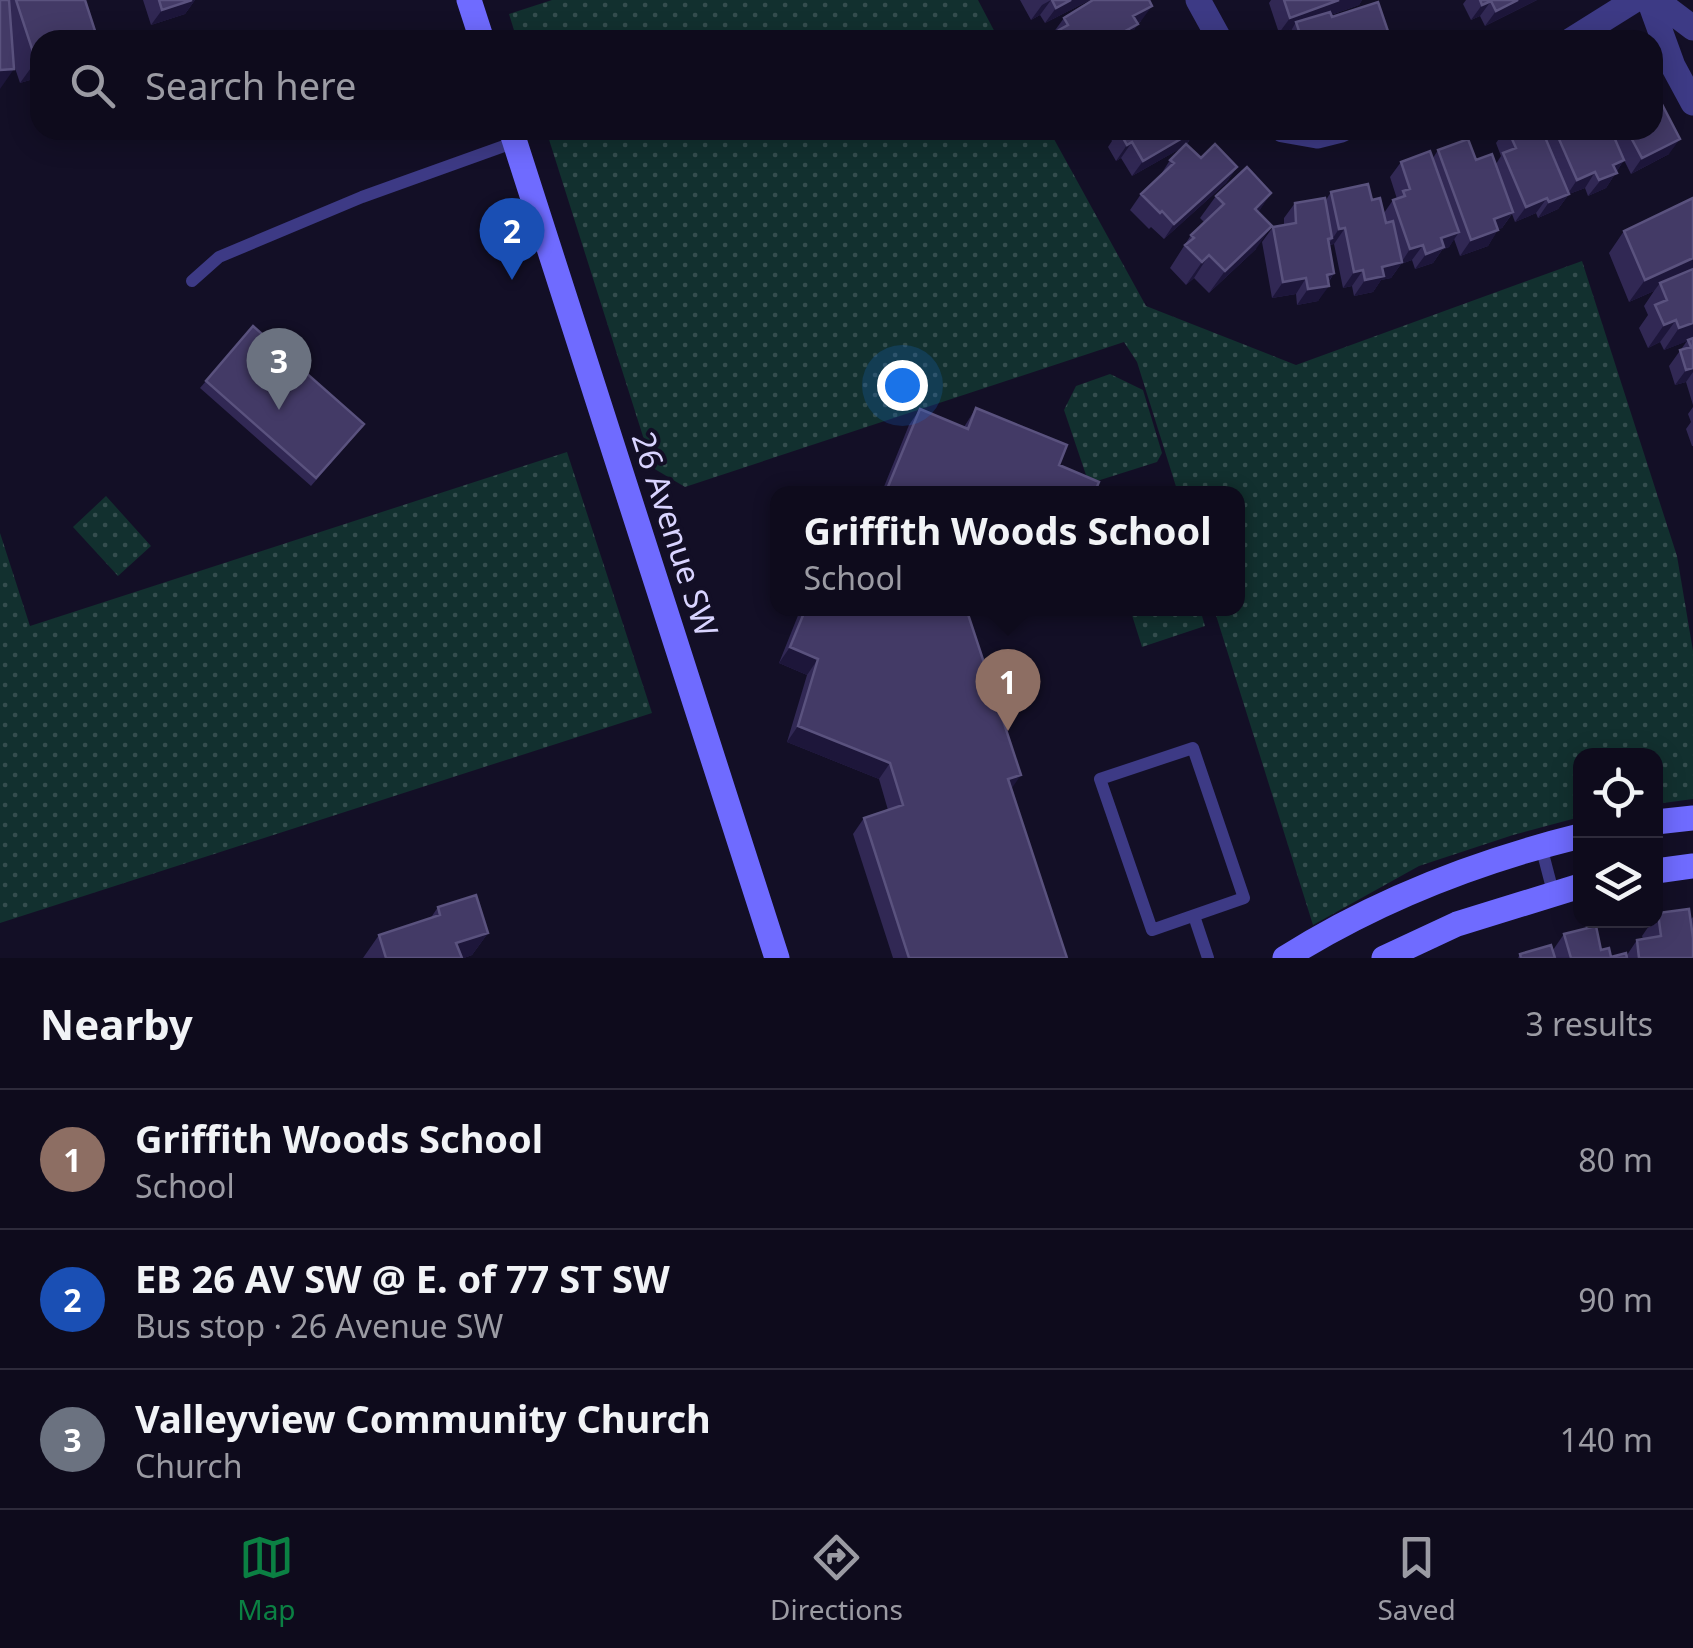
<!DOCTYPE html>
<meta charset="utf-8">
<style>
:root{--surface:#0e0b1c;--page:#171425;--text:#f1f3f6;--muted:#9b9ba3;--line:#2e2b3b;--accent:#0b8043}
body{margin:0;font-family:"Noto Sans",sans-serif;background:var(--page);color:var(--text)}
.controls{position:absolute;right:30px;bottom:30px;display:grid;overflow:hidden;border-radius:20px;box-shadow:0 5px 25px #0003}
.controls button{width:90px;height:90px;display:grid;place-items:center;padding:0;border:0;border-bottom:2px solid var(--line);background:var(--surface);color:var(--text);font:50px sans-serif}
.you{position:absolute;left:902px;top:385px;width:35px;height:35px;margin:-25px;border:8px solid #fff;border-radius:50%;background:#1a73e8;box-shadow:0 0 0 15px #1a73e833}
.badge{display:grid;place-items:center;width:65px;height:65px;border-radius:50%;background:var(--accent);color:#fff;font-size:32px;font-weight:700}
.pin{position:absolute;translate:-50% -82px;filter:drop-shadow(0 2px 5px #0008)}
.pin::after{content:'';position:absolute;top:52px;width:35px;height:30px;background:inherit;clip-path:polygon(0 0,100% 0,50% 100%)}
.popup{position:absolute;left:770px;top:486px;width:475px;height:130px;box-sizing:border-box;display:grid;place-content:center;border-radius:20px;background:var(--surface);filter:drop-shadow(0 2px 8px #0005);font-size:32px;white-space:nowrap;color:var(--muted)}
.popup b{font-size:38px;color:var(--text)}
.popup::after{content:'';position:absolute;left:50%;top:100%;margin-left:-20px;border:20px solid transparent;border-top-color:var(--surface)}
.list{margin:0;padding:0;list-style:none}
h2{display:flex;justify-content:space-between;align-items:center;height:130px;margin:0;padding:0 40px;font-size:42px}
h2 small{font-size:32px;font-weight:400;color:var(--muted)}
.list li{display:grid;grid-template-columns:65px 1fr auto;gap:30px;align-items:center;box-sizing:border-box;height:140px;padding:0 40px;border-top:2px solid var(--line)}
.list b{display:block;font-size:38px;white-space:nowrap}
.list p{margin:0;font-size:32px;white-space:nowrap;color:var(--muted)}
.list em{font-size:32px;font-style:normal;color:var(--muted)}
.icon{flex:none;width:55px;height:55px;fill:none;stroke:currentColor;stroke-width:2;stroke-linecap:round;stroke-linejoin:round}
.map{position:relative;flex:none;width:1693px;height:958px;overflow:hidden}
.search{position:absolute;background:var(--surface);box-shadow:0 5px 25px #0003;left:30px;right:30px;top:30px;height:110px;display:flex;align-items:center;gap:25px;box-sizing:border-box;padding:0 35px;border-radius:30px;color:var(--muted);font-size:38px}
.sheet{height:550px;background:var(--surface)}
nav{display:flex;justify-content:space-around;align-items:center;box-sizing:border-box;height:140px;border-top:2px solid var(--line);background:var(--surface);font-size:28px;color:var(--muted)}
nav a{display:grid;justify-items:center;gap:5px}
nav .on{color:var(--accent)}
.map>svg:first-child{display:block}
.park{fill:url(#park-dots)}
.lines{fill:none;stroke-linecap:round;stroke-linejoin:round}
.lane{stroke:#3d3a85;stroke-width:12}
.street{stroke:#3d3a85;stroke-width:25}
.secondary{stroke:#6f6bff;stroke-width:25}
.wall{fill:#312854}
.shaded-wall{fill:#1d163a}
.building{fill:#433a66;stroke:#5a527e;stroke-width:2.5}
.labels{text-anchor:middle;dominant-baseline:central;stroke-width:8;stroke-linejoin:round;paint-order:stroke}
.street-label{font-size:32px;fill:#d9d4ff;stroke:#130f26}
</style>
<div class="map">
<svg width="1693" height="958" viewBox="0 0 1693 958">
<defs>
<pattern id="park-dots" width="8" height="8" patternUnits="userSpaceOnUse" patternTransform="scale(2.5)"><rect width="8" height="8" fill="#12302f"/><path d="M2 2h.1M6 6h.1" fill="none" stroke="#344d4e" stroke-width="1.8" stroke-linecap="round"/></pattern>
</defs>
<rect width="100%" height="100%" fill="#130f26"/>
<path class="park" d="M552,0H978L999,40H517L509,14Z
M546,130H1049L1146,306L1296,365L1582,261L1677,556L1693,651V799L1656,804V756H1580V817L1513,835L1419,866L1313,925L1214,609L1238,608V493H1178L1137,362L1124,342L685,487L653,468Z
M1110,374L1143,390L1162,453L1157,462L1097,481L1086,475L1064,410L1076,386Z
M567,452L652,713L0,923V533L30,626Z
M106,496L151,546L118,576L73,527Z
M1130,609H1200L1205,626L1142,647Z"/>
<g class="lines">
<path class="lane" d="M192,281L219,257L362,197L515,142
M1193,748L1244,898L1152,930L1100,779Z
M1541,846L1553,892
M1194,916L1208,958"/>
<path class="street" d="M1198,0L1220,40
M1649,0L1673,66L1693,103
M1656,0L1693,28
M1571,40L1635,0
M1283,130L1317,136L1341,130"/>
<path class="secondary" d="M469,0L482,40
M511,130L777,958
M1656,822L1693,818
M1656,871L1693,866
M1285,958C1377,900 1475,862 1580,836
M1384,958L1457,924L1580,886"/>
</g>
<path class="wall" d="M0,0H85L40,77L20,83L14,65Z
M143,0H195L185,14L151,25Z
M1020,0H1090L1045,23L1040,15L1031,20Z
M1271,0H1362L1359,5L1331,15L1332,17L1391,40H1286L1285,38L1292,29L1279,33L1269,3Z
M1466,0H1537L1485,26L1480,16L1471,20L1463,4Z
M1064,18L1141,21L1138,24L1127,40H1052L1055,36L1053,33Z
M1111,130H1196L1187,144L1201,158L1237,167L1226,183L1164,239L1151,227L1149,229L1130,210L1141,194L1160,176L1170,160L1183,147L1132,176L1121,158L1116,161L1108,147L1112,141L1108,134Z
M1505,130H1653L1669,154L1631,174L1624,160L1606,188L1588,196L1585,188L1569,194L1558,209L1538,218L1536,213L1515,222L1512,214L1502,228L1498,229L1488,246L1460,256L1454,239L1449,247L1442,250L1433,263L1415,269L1412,260L1401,264L1391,278L1381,280L1373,292L1354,296L1352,286L1343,288L1334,244L1329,245L1334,273L1318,301L1297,305L1296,294L1272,298L1262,242L1273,227L1284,225V218L1295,203L1326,200L1331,192L1372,200L1384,213L1393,200L1397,199L1390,177L1401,162L1433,158L1438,150L1496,164L1501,156L1496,143Z
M1271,193L1258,212L1256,249L1209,293L1194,278L1186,285L1170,268L1191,235L1204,222L1200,218L1216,196Z
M1693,198V405L1686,382L1675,385L1669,366L1687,341L1664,350L1660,342L1648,348L1639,328L1648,315L1644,306L1654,291L1629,302L1609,253L1624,231Z
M206,381L358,432L311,486L200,388Z
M1693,407V446H1692L1686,429L1691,422L1688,414Z
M976,408L1059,465L1094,494H881L909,425L920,409L964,427Z
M801,608H966L1012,789L1067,958H893L853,834L864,818L888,810L879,779L787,742L807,675L779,663Z
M438,907L488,933L472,955L464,958H363L379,935L430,919Z
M1658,913L1690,920L1693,917V958H1518L1520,954L1553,950L1564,934L1601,950L1611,957L1627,955L1637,940L1643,939L1642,936L1653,920H1656Z"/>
<path class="shaded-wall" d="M192,0H195L185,14L151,25L162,10Z
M1051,0L1040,15L1031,20L1042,5Z
M1071,0H1090L1045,23L1056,8Z
M1339,0H1362L1359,5L1297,27L1296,22L1292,29L1279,33L1290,18Z
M1518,0H1537L1485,26L1496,11Z
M1491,1L1480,16L1471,20L1482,5Z
M1152,6L1141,21L1122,32L1133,16Z
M1138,24L1127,40H1116L1120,34Z
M40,59V77L20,83L36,61Z
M14,69L0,89V70Z
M1196,130L1185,146L1132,176L1143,161Z
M1680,139L1669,154L1631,174L1642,158Z
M1132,142L1121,158L1116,161L1127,145Z
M1624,160L1606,188L1588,196L1613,165Z
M1237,167L1226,183L1164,239L1174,224Z
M1595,172L1585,188L1569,194L1558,209L1538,218L1549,202L1567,195L1577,180Z
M1271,193L1256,216L1255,209Z
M1547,198L1536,213L1515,222L1526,207Z
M1513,212L1502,228L1483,235L1494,219Z
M1272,226L1256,249L1209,293L1225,271Z
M1345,228L1334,244L1328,245L1339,229Z
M1498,230L1488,246L1460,256L1471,240Z
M1459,232L1449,247L1442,250L1433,263L1415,269L1426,254L1441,238Z
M1423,245L1412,260L1401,264L1391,278L1381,280L1373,292L1354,296L1365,280L1382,267L1401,263L1410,249Z
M1209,255L1194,278L1186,285L1202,262Z
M1693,258V274L1660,283L1654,291L1629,302L1645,280Z
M1363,270L1352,286L1343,288L1354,272Z
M1334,273L1325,287L1329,286L1318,301L1297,305L1308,289L1327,275Z
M1306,278L1296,294L1272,298L1283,282Z
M1676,320L1660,342L1648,348L1664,325Z
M1693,323V339L1664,350L1679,328Z
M1693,368V372L1686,382L1675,385L1686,370Z
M790,647L818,659L807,675L779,663Z
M798,726L890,763L879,779L787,742Z
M1021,775L1010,791L1008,779Z
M488,933L472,955L464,958H446L456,943Z"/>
<path class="building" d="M0,0H9L14,69L0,70Z
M16,0H85L98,40H40V59L36,61Z
M159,0H192L162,10Z
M1052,0H1071L1056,8Z
M1093,0H1149L1152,6L1133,16L1138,24L1120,34L1124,40H1065L1059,30L1068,25L1064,18Z
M1284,0H1339L1290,18Z
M1480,0H1518L1496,11L1491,1L1482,5Z
M1378,2L1391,40H1302L1296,22L1330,12L1332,17Z
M1152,33L1155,40H1139Z
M1653,87L1680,139L1642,158L1627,130H1653Z
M1122,130H1196L1143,161L1132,142L1127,145L1119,131Z
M1508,130H1542L1569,194L1549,202L1547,198L1526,207L1503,153L1516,148Z
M1555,130H1611L1624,160L1613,165L1617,173L1599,180L1595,172L1577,180Z
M1468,139L1476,160L1492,154L1513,212L1494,219L1498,230L1471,240L1438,150Z
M1186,144L1201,158L1215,144L1237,167L1174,224L1162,211L1160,213L1141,194L1174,163L1170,160Z
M1430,151L1459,232L1441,238L1444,247L1426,254L1423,245L1410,249L1393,200L1405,196L1403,191L1410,189L1401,162Z
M1247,167L1271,193L1255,209L1272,226L1225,271L1209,255L1202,262L1185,245L1194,238L1191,235L1224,204L1216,196Z
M1368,184L1372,200L1380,198L1386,223L1393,221L1402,262L1382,267L1384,276L1365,280L1363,270L1354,272L1345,228L1339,229L1331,192Z
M1325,198L1332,238L1328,239L1334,273L1327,275L1329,286L1308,289L1306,278L1283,282L1273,227L1296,223L1295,203Z
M1693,198V258L1645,280L1624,231Z
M1693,269V323L1679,328L1676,320L1664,325L1655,305L1667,300L1660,283Z
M253,326L364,424L316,478L206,381Z
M1693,338V368L1686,370L1680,350L1691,347L1688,340Z
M976,408L1067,445L1059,465L1099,482L1094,494H885L920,409L968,429Z
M806,608H966L1021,775L1008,779L1067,958H909L864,818L903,805L890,763L798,726L818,659L790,647Z
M476,895L488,933L456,943L462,958H386L379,935L440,915L438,907Z
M1689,909L1693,938V958H1639L1637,940L1661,936L1658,913Z
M1596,926L1601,950L1609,948L1611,957L1626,953L1627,958H1571L1564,934Z
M1551,945L1555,958H1521L1520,954Z"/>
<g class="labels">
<g class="street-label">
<text transform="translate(676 534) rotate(72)">26 Avenue SW</text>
</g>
</g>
</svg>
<div class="controls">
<button><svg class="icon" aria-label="locate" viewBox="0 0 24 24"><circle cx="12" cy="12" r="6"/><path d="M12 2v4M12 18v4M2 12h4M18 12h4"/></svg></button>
<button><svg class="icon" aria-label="layers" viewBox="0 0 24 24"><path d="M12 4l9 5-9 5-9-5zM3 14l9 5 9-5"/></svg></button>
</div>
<div class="you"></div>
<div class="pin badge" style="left:1008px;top:731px;background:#8d6e63">1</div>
<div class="popup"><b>Griffith Woods School</b>School</div>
<div class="pin badge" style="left:512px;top:280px;background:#1a4fb4">2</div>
<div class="pin badge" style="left:279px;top:410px;background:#6b7280">3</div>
<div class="search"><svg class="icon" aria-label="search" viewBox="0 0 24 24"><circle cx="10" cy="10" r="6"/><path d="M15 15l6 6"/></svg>Search here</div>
</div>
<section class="sheet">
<h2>Nearby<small>3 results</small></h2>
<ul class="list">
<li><span class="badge" style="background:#8d6e63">1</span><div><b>Griffith Woods School</b><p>School</p></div><em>80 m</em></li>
<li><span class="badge" style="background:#1a4fb4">2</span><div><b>EB 26 AV SW @ E. of 77 ST SW</b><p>Bus stop · 26 Avenue SW</p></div><em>90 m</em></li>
<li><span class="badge" style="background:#6b7280">3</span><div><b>Valleyview Community Church</b><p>Church</p></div><em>140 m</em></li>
</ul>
</section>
<nav>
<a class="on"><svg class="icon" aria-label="map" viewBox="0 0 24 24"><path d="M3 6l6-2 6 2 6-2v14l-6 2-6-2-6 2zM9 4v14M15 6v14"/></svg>Map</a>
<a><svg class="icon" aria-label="directions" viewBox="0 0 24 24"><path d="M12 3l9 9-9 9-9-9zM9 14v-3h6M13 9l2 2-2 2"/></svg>Directions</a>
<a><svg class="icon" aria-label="saved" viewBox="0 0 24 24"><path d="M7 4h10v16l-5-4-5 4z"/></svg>Saved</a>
</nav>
